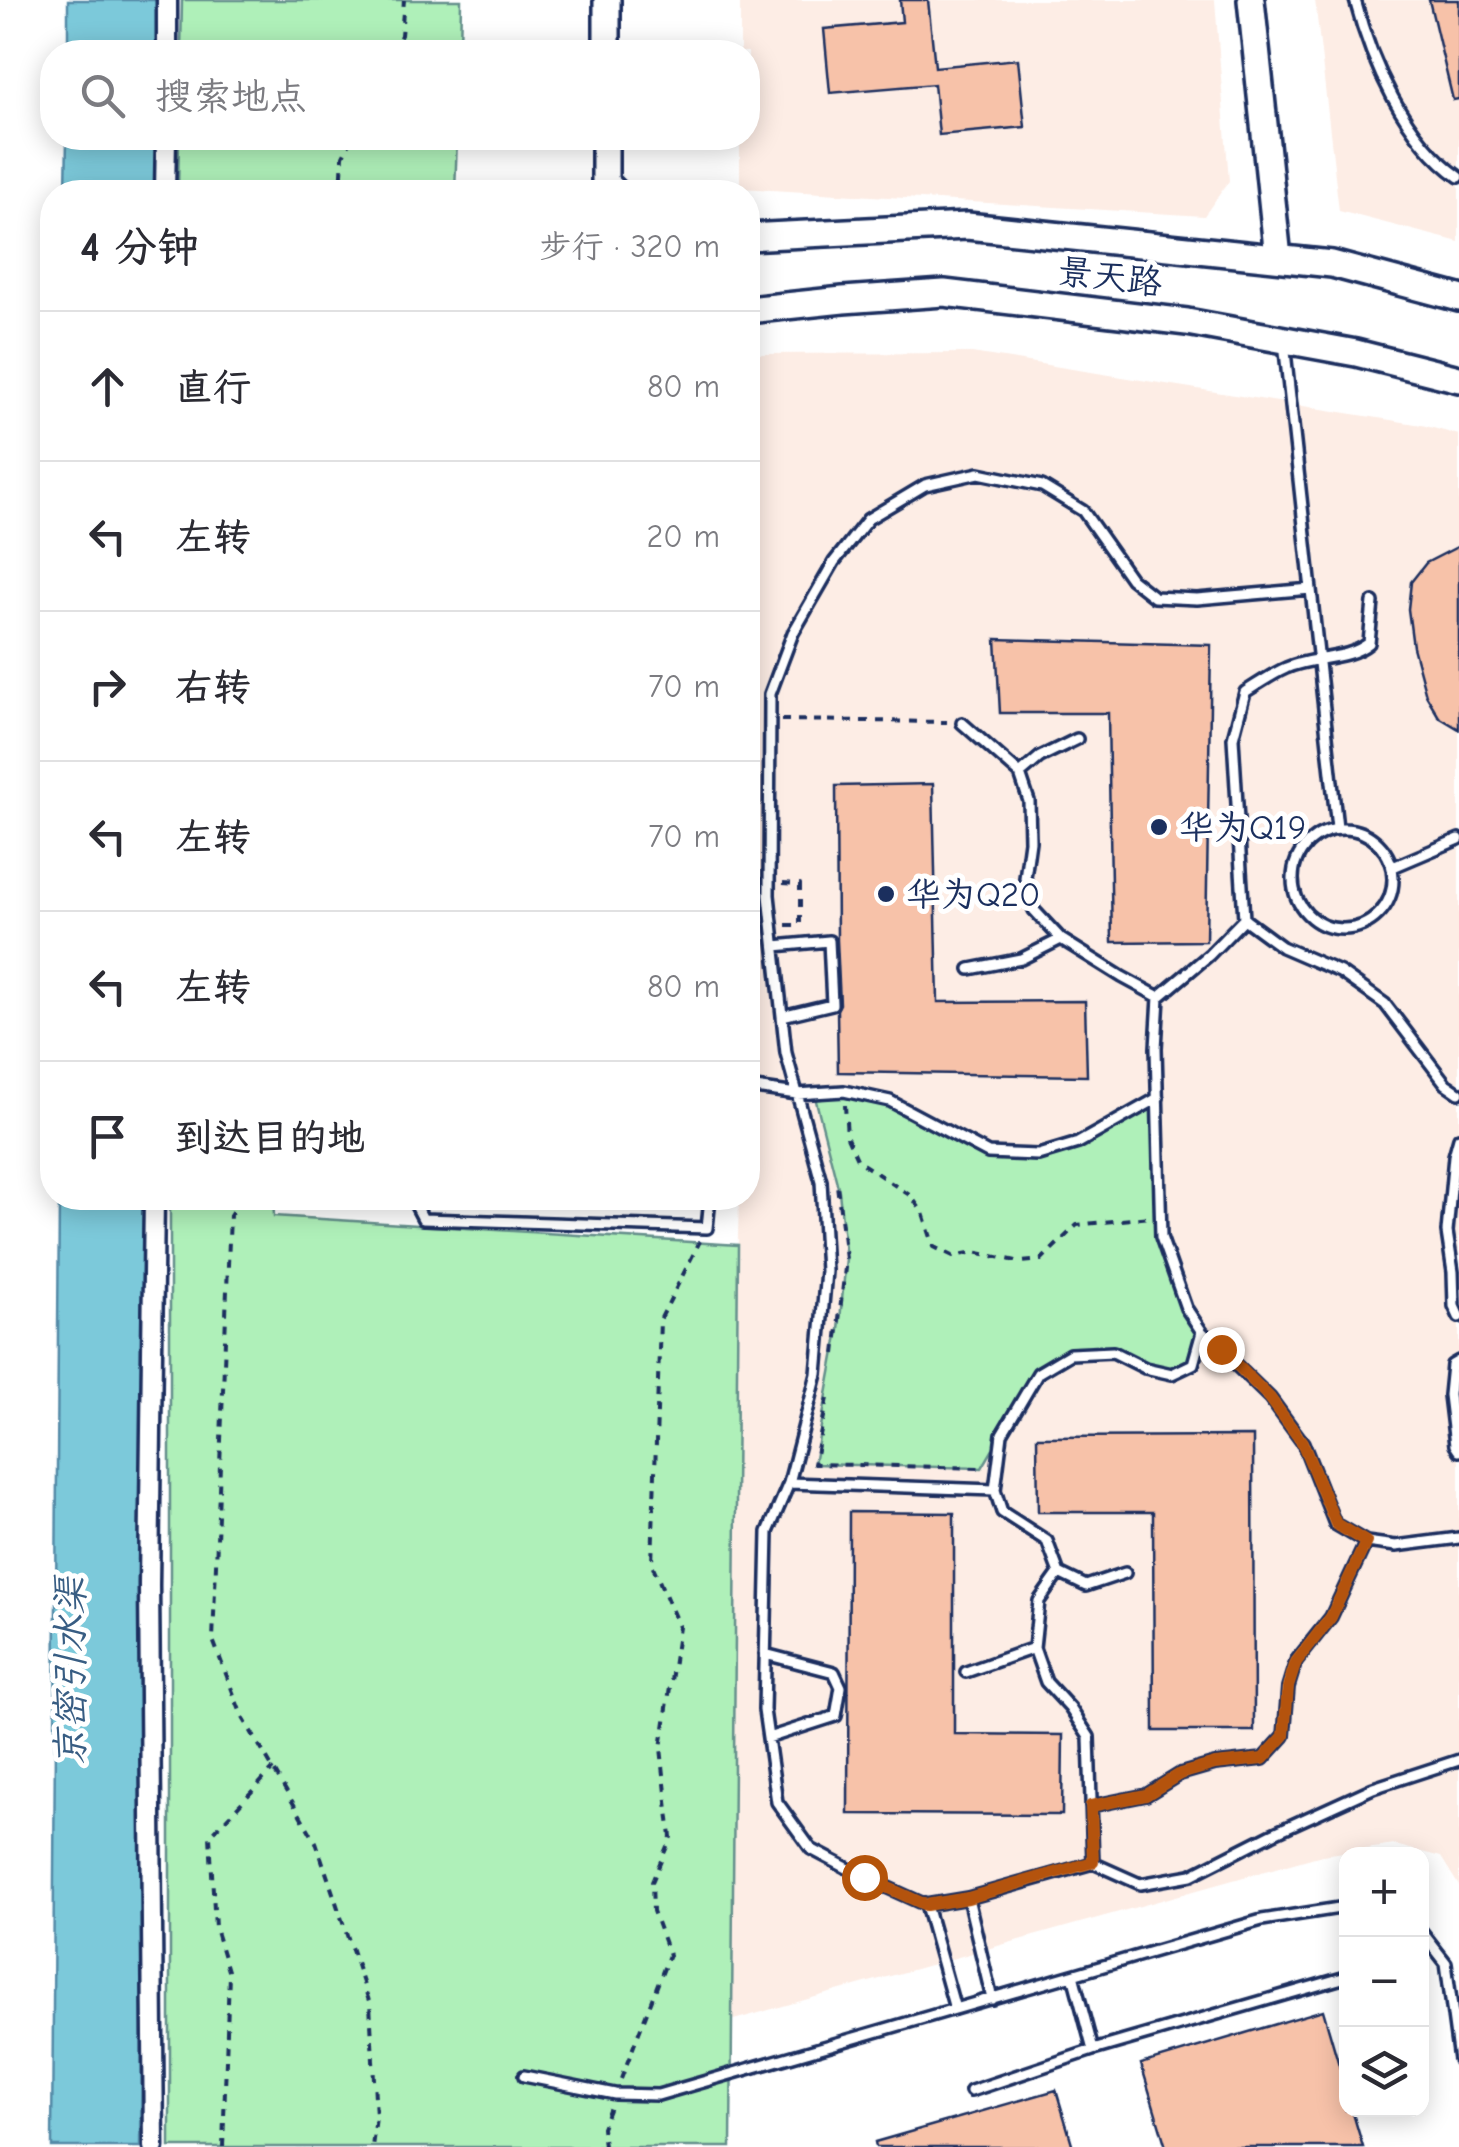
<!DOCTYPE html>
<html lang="zh">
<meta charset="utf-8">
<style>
:root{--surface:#fff;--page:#f2f2f3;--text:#2b2b33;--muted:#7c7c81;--line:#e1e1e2}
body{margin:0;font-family:"Comic Neue","LXGW WenKai TC",sans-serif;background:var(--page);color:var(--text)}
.controls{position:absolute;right:30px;bottom:30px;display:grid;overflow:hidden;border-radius:20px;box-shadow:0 5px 25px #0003}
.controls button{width:90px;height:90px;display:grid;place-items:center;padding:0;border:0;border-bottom:2px solid var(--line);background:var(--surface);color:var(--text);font:50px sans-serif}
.stop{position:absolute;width:30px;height:30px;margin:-22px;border:8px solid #b45309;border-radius:50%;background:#fff}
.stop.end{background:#b45309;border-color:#fff;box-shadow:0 2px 10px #0008}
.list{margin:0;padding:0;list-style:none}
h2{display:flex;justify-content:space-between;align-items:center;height:130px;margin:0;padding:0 40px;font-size:42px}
h2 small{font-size:32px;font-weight:400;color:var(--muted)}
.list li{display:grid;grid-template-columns:65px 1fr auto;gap:30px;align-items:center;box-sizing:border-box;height:150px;padding:0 40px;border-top:2px solid var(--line)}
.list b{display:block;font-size:38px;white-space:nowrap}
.list em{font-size:32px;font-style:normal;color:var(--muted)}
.icon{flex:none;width:55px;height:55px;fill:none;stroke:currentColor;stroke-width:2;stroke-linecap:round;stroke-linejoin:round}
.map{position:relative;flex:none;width:1459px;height:2147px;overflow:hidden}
.search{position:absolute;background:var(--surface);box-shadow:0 5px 25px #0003;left:40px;top:40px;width:720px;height:110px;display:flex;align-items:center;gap:25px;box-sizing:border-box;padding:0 35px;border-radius:40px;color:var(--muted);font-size:38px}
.panel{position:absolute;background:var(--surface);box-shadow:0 5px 25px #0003;left:40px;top:180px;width:720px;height:1030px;border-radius:40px}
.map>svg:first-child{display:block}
.built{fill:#fdede5}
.green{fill:#aff0b9;stroke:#65908c;stroke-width:2.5}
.water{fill:#7bc9da;stroke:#558ba8;stroke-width:2.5}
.building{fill:#f7c2a9;stroke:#1b2f5e;stroke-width:2.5}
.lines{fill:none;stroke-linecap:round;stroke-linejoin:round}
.lane-casing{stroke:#1b2f5e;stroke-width:16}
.street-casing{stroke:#1b2f5e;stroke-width:25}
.secondary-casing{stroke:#1b2f5e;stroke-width:32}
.path{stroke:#1b2f5e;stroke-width:4;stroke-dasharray:8 8;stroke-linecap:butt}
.lane{stroke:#fff;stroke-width:9}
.street{stroke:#fff;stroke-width:18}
.secondary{stroke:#fff;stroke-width:25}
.route{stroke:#b45309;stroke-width:12}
.poi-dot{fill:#1b2f5e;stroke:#fff;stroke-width:4}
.labels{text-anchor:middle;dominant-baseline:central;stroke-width:10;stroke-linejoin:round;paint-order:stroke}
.street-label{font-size:35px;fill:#1b2f5e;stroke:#fff}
.poi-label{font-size:35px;fill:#1b2f5e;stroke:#fff;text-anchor:start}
.water-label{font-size:38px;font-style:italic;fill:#385d83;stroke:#fff}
</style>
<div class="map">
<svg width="1459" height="2147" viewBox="0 0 1459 2147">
<rect width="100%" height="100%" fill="#fff"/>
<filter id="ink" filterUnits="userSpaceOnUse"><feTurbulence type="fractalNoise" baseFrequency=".01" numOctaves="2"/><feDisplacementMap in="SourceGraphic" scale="20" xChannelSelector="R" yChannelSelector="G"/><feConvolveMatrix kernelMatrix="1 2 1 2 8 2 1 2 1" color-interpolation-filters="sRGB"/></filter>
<g filter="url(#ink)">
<path class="built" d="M740,0H1215L1229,181L1204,216L740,188V138H748V52H740Z
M1315,0H1459V242L1339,211Z
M972,353L1422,425L1459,435V1886L1441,1857L1395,1845L1322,1855L730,2021L737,1271L739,1198H748V851L758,445L748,424V354Z"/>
<path class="green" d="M182,0H461L460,52H181Z
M179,138H457L455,192H178Z
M844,1091L890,1101L988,1152L1038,1155L1078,1143L1158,1098L1161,1237L1186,1308L1202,1332L1193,1364L1172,1374L1113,1352L1070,1354L1038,1373L982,1468L814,1464L839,1330L846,1259L839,1191L814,1093Z
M170,1198H273L274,1216L738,1245L731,2147H170Z"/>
<path class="water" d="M68,0H162L161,52H68Z
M67,138H161V192H66Z
M59,1198H148L141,2147H52Z"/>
<path class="building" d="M900,0H928L935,67L1018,59L1025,127L939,135L934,84L830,93L824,29L902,22Z
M1429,0H1459V99L1453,100Z
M1459,546V729L1439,717L1426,695L1413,647L1408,609L1411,582L1426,563Z
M996,639L1211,645L1206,941L1112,942L1108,713H1000Z
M933,784L938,1002L1085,1001L1087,1076L838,1072L837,1010L840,1004L837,940L836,786Z
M1253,1436L1254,1731H1154L1153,1512H1038L1037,1437Z
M849,1512L954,1513V1734L1063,1735L1062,1815L848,1814Z
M1323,2010L1346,2089V2110H1352L1363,2147H1166L1141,2064Z
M1056,2090L1073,2147H876L875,2142Z"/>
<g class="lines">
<g class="lane-casing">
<path id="lane" d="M1355,0C1371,62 1405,139 1459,177
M1284,342L1337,828
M962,723L1020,774L1029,801L1030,841L1025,878L1034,910L1061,939L1122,977L1159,997L1156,1048L1161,1237L1186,1308L1202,1332L1270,1398L1303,1443L1335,1524L1366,1542L1396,1546L1459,1538
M1020,774L1040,757L1077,739
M1293 879a50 50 0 1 1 100 0a50 50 0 1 1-100 0Z
M1393,867L1459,839
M1244,919L1282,947L1340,972L1385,1004L1446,1084L1459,1093
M775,946L829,941L832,1004L782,1016
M970,969L1021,959L1061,939
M1159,997L1209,955L1244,919L1233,738L1245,692C1258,684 1272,674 1286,668C1312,656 1347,661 1369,643L1373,602
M748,1087L797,1094L844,1091L890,1101L988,1153L1038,1155L1078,1143L1158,1098
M1459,1138L1454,1156L1447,1232L1453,1272L1454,1306L1459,1317
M412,1198L423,1219L707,1228L710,1198
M1459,1361L1452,1365L1449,1395L1455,1445L1459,1451
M789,1483L995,1490
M1059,1573L1086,1586L1125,1573
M765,1654L834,1672L841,1687L836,1716L768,1738
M966,1672L1034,1648
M1091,1806L1146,1795L1180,1774L1215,1764L1263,1759L1284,1736L1288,1687L1296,1661L1331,1617L1366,1542
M1093,1863L1089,1737L1070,1708L1046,1682L1034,1648L1039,1601L1059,1573L1047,1541L1002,1512L995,1490L1002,1434L1038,1373L1070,1354L1113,1352L1145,1368L1172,1374L1193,1364L1202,1332
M968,1898L926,1905L864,1877L811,1849L777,1802L764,1710L768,1532L789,1483L817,1374L826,1271L821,1181L786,1053L769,895L770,694L793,633L834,562L868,519L925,485L979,473L1042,486L1083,511L1131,579L1154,597L1197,599L1311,589
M926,1905L955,2009
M1422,1932L1446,1963L1459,2060
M1073,1975L1093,2050
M992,1999L968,1898L1093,1863L1140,1884L1191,1875L1272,1834L1373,1788L1459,1760
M524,2076L615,2094L658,2095L1262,1920L1346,1907
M971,2091L1093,2050L1346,1977"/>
</g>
<g class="street-casing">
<path id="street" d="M167,52V0
M165,192L166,138
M154,1198L149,1585L154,2147"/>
</g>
<g class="secondary-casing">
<path id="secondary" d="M1251,0L1278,258
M607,52V0
M605,138V182L615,192
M748,237L967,226L1332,264L1459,298
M748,310L843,300L944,293L1187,322L1356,353L1459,379"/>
</g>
<path class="path" d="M393,52L401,35L404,0
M341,192L343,156L352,138
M781,720L947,722
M783,883L800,884V925H786
M845,1105L847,1137L858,1161L911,1196L923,1213L934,1247L953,1256L974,1252L1021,1262L1041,1260L1077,1225L1149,1217
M241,1198L230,1215L213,1640L242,1716L316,1842L370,2004L376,2117L372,2147
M835,1354L846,1259L837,1185
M828,1398L814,1464L982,1468
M621,2079L669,1955L653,1911L652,1882L671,1837L661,1748L679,1627L652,1564L660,1320L700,1241
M223,2147L229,1974L215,1928L210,1836L273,1769
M604,2147L602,2127L610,2107"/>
<use href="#lane" class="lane"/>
<use href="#street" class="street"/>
<use href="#secondary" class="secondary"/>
</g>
</g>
<g class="lines" filter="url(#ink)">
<path class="route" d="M864,1877L926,1905L968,1898L1093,1862L1091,1806L1146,1795L1180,1774L1215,1764L1263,1759L1284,1736L1288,1687L1296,1662L1331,1617L1366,1542L1336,1524L1302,1442L1270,1398L1221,1349"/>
</g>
<g class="poi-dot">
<circle cx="1159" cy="827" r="10"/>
<circle cx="886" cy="894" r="10"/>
</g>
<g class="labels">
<g class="street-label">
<text transform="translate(1110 277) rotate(7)">景天路</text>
</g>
<g class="poi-label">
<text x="1179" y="827">华为Q19</text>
<text x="906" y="894">华为Q20</text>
</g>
<g class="water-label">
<text transform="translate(71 1672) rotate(-90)">京密引水渠</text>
</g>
</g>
</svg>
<div class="controls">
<button>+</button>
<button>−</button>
<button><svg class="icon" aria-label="layers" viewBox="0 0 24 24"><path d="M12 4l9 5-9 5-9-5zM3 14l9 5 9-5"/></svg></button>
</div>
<div class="stop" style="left:864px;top:1877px"></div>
<div class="stop end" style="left:1221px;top:1349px"></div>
<div class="search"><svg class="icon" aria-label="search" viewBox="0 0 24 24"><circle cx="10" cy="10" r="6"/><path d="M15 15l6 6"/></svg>搜索地点</div>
<section class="panel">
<h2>4 分钟<small>步行 · 320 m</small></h2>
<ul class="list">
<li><svg class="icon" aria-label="ahead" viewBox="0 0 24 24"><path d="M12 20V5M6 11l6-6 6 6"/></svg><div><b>直行</b></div><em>80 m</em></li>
<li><svg class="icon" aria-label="left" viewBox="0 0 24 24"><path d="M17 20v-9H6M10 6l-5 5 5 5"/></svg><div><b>左转</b></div><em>20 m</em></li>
<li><svg class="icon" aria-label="right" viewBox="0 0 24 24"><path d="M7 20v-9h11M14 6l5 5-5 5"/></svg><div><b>右转</b></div><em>70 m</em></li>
<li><svg class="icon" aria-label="left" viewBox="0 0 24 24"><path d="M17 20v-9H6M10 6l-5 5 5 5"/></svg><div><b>左转</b></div><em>70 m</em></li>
<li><svg class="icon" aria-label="left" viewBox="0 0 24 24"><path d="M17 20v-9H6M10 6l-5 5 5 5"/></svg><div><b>左转</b></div><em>80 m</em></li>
<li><svg class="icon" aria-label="arrive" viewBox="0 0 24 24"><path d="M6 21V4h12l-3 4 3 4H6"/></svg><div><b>到达目的地</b></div></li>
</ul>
</section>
</div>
